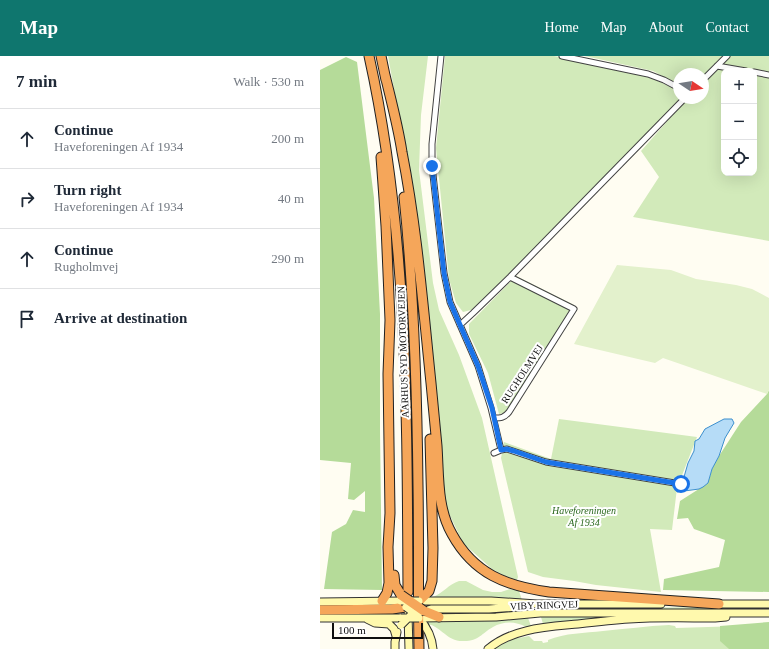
<!DOCTYPE html>
<meta charset="utf-8">
<style>
:root{--surface:#fff;--page:#f6f6f7;--text:#1f2937;--muted:#747a83;--line:#e0e1e3;--accent:#0f766e}
body{margin:0;font-family:Georgia,serif;background:var(--page);color:var(--text)}
.controls{position:absolute;right:12px;top:12px;display:grid;overflow:hidden;border-radius:8px;box-shadow:0 4px 16px #0002}
.controls button{width:36px;height:36px;display:grid;place-items:center;padding:0;border:0;border-bottom:1px solid var(--line);background:var(--surface);color:var(--text);font:20px sans-serif}
.compass{position:absolute;left:353px;top:12px;width:36px;height:36px;border-radius:50%;background:var(--surface);box-shadow:0 4px 16px #0002;rotate:102deg}
.scale{position:absolute;left:12px;bottom:10px;width:91px;box-sizing:border-box;padding-left:4px;border:2px solid #0f0f0f;border-top:0;font-size:11px;line-height:14px;white-space:nowrap;color:#0f0f0f;-webkit-text-stroke:3px #fff;paint-order:stroke}
.stop{position:absolute;width:12px;height:12px;margin:-9px;border:3px solid #1a73e8;border-radius:50%;background:#fff}
.stop.end{background:#1a73e8;border-color:#fff;box-shadow:0 1px 4px #0008}
.list{margin:0;padding:0;list-style:none}
h2{display:flex;justify-content:space-between;align-items:center;height:52px;margin:0;padding:0 16px;font-size:17px}
h2 small{font-size:13px;font-weight:400;color:var(--muted)}
.list li{display:grid;grid-template-columns:26px 1fr auto;gap:12px;align-items:center;box-sizing:border-box;height:60px;padding:0 16px;border-top:1px solid var(--line)}
.list b{display:block;font-size:15px;white-space:nowrap}
.list p{margin:0;font-size:13px;white-space:nowrap;color:var(--muted)}
.list em{font-size:13px;font-style:normal;color:var(--muted)}
.icon{flex:none;width:22px;height:22px;fill:none;stroke:currentColor;stroke-width:2;stroke-linecap:round;stroke-linejoin:round}
.map{position:relative;flex:none;width:449px;height:593px;overflow:hidden}
header{display:flex;align-items:center;gap:24px;box-sizing:border-box;height:56px;padding:0 20px;background:var(--accent);color:#fff}
header strong{font-size:19px}
nav{display:flex;gap:22px;margin-inline-start:auto;font-size:14px}
main{display:flex}
aside{flex:1;background:var(--surface)}
.map>svg:first-child{display:block}
.green{fill:#d2eaba;fill-rule:evenodd}
.forest{fill:#b5db99}
.pitch{fill:#e3f1cc}
.water{fill:#b6dcf7;stroke:#3c8fce}
.lines{fill:none;stroke-linecap:round;stroke-linejoin:round}
.street-casing{stroke:#424242;stroke-width:7}
.secondary-casing{stroke:#313131;stroke-width:9}
.highway-casing{stroke:#202020;stroke-width:11}
.street{stroke:#fff;stroke-width:5}
.secondary{stroke:#fff9ad;stroke-width:7}
.highway{stroke:#f5a65a;stroke-width:9}
.secondary-bridge-casing{stroke:#313131;stroke-width:9;stroke-linecap:butt}
.highway-bridge-casing{stroke:#202020;stroke-width:11;stroke-linecap:butt}
.secondary-bridge{stroke:#fff9ad;stroke-width:7}
.highway-bridge{stroke:#f5a65a;stroke-width:9}
.route{stroke:#1a73e8;stroke-width:5}
.labels{text-anchor:middle;dominant-baseline:central;stroke-width:4;stroke-linejoin:round;paint-order:stroke}
.street-label{font-size:10px;fill:#0f0f0f;stroke:#fff}
.park-label{font-size:10px;font-style:italic;fill:#2b681e;stroke:#fff}
</style>
<header>
<strong>Map</strong>
<nav><a>Home</a><a>Map</a><a>About</a><a>Contact</a></nav>
</header>
<main>
<aside>
<h2>7 min<small>Walk · 530 m</small></h2>
<ul class="list">
<li><svg class="icon" aria-label="ahead" viewBox="0 0 24 24"><path d="M12 20V5M6 11l6-6 6 6"/></svg><div><b>Continue</b><p>Haveforeningen Af 1934</p></div><em>200 m</em></li>
<li><svg class="icon" aria-label="right" viewBox="0 0 24 24"><path d="M7 20v-9h11M14 6l5 5-5 5"/></svg><div><b>Turn right</b><p>Haveforeningen Af 1934</p></div><em>40 m</em></li>
<li><svg class="icon" aria-label="ahead" viewBox="0 0 24 24"><path d="M12 20V5M6 11l6-6 6 6"/></svg><div><b>Continue</b><p>Rugholmvej</p></div><em>290 m</em></li>
<li><svg class="icon" aria-label="arrive" viewBox="0 0 24 24"><path d="M6 21V4h12l-3 4 3 4H6"/></svg><div><b>Arrive at destination</b></div></li>
</ul>
</aside>
<div class="map">
<svg width="449" height="593" viewBox="0 0 449 593">
<rect width="100%" height="100%" fill="#fffdf2"/>
<path class="green" d="M68,0H108L101,59L99,114L113,227L119,254L139,299L162,362L198,521L197,524L183,519L172,513L143,487L125,449L94,143Z
M125,0H234L305,13L328,20L357,34L359,42L360,43L155,253L143,256L136,247L129,223L116,92Z
M265,0H449V185L313,161L339,121L321,95L359,52L368,42H383V18H359V29L333,15ZM404,15H434V117H404Z
M196,220L254,249L186,357L179,358L168,317L149,278V268Z
M239,363L377,381L357,432L352,474L330,473L341,536L276,529L254,525L223,521L208,516L181,402L184,386L231,403Z
M139,525H146L163,534L172,536H181L190,533L199,535L202,544L162,541H113C123,537 129,528 139,525Z
M449,551V553L219,554L218,552Z
M221,561H275L276,564L236,568L230,567L223,568Z
M208,562L211,570L206,571C196,565 183,565 173,571C162,577 159,585 144,585C127,586 122,571 108,568V565H175Z
M349,569L355,570L356,572L449,569V593H173L188,584L195,582H199L209,580L214,585H222L223,587L228,586V584C245,577 265,577 283,575C305,573 327,570 349,569Z"/>
<path class="forest" d="M26,1L37,6L54,142L60,258V375L62,534L4,533L12,476L26,468L33,454L45,456V435L34,444L28,443L31,407L0,404V405V14Z
M449,334V536L343,534L344,523L399,511L405,484L374,473L368,462L357,463L360,445L382,431L388,427L392,413L399,400L421,366L447,338Z
M449,566V593H409L400,585V570Z"/>
<path class="pitch" d="M297,209L351,214L376,223L416,229L432,233L449,242V334L447,338L343,302L335,307L254,288Z"/>
<path class="water" d="M404,363H412L414,367L405,382L399,400L392,413L388,427L383,431L379,433L357,436L356,434L362,428L368,407L374,395L375,385L379,383L385,373Z"/>
<g class="lines">
<g class="street-casing">
<path id="street" d="M121,0L112,88V110L124,217L130,246L158,310L171,352L181,394
M242,0L328,18L344,24L359,32
M397,10L426,15
M434,16L449,19
M383,24L407,0
M140,269L153,257L190,221L365,42
M174,362C181,362 184,362 189,356L254,253L190,221
M174,397L181,394L187,393L226,406L361,428"/>
</g>
<g class="secondary-casing">
<path id="secondary" d="M99,545H171L217,548H341
M0,546L81,545
M395,548H449
M104,555L111,553H169L199,551
M88,558L89,593
M0,562H81
M99,562L176,561L220,557H449
M99,562C107,571 112,581 113,593
M47,563L55,567L69,568L74,573L76,580
M75,593V586L77,576
M168,593C193,572 227,571 258,568C275,566 292,564 309,563C338,561 367,562 395,562L406,561"/>
</g>
<g class="highway-casing">
<path id="highway" d="M49,0C88,176 87,357 88,536
M61,0L66,24
M65,19C71,44 78,70 82,96C97,172 103,250 111,327C113,348 115,369 117,390C119,420 117,452 132,478C154,518 186,530 229,536L399,548
M61,101L66,170L70,264L68,318L70,457L68,491L69,527L67,537L62,545
M84,141C94,237 97,333 98,429C99,484 98,538 99,593
M74,519L75,529L81,539
M99,545L109,535L112,525L113,492L110,383
M0,554L72,553L86,551
M104,555L119,561"/>
</g>
<use href="#street" class="street"/>
<use href="#secondary" class="secondary"/>
<use href="#highway" class="highway"/>
<g class="secondary-bridge-casing">
<path id="secondary-bridge" d="M81,545H99
M86,551L98,560
M81,562H99
M81,569L91,559L104,555"/>
</g>
<g class="highway-bridge-casing">
<path id="highway-bridge" d="M81,539L104,555"/>
</g>
<use href="#secondary-bridge" class="secondary-bridge"/>
<use href="#highway-bridge" class="highway-bridge"/>
</g>
<g class="lines">
<path class="route" d="M112,110L124,217L130,246L158,310L172,352L181,394L187,393L194,395L226,406L361,428"/>
</g>
<g class="labels">
<g class="street-label">
<text transform="translate(83 296) rotate(-92)">AARHUS SYD MOTORVEJEN</text>
<text transform="translate(202 318) rotate(-57)">RUGHOLMVEJ</text>
<text transform="translate(224 549) rotate(-2)">VIBY RINGVEJ</text>
</g>
<g class="park-label">
<text x="264" y="454">Haveforeningen<tspan x="264" dy="12">Af 1934</tspan></text>
</g>
</g>
</svg>
<div class="controls">
<button>+</button>
<button>−</button>
<button><svg class="icon" aria-label="locate" viewBox="0 0 24 24"><circle cx="12" cy="12" r="6"/><path d="M12 2v4M12 18v4M2 12h4M18 12h4"/></svg></button>
</div>
<svg class="compass" viewBox="-18 -18 36 36"><path d="M0-13l5 13h-10z" fill="#e53935"/><path d="M0 13l5-13h-10z" fill="#747a83"/></svg>
<div class="scale">100 m</div>
<div class="stop" style="left:361px;top:428px"></div>
<div class="stop end" style="left:112px;top:110px"></div>
</div>
</main>
